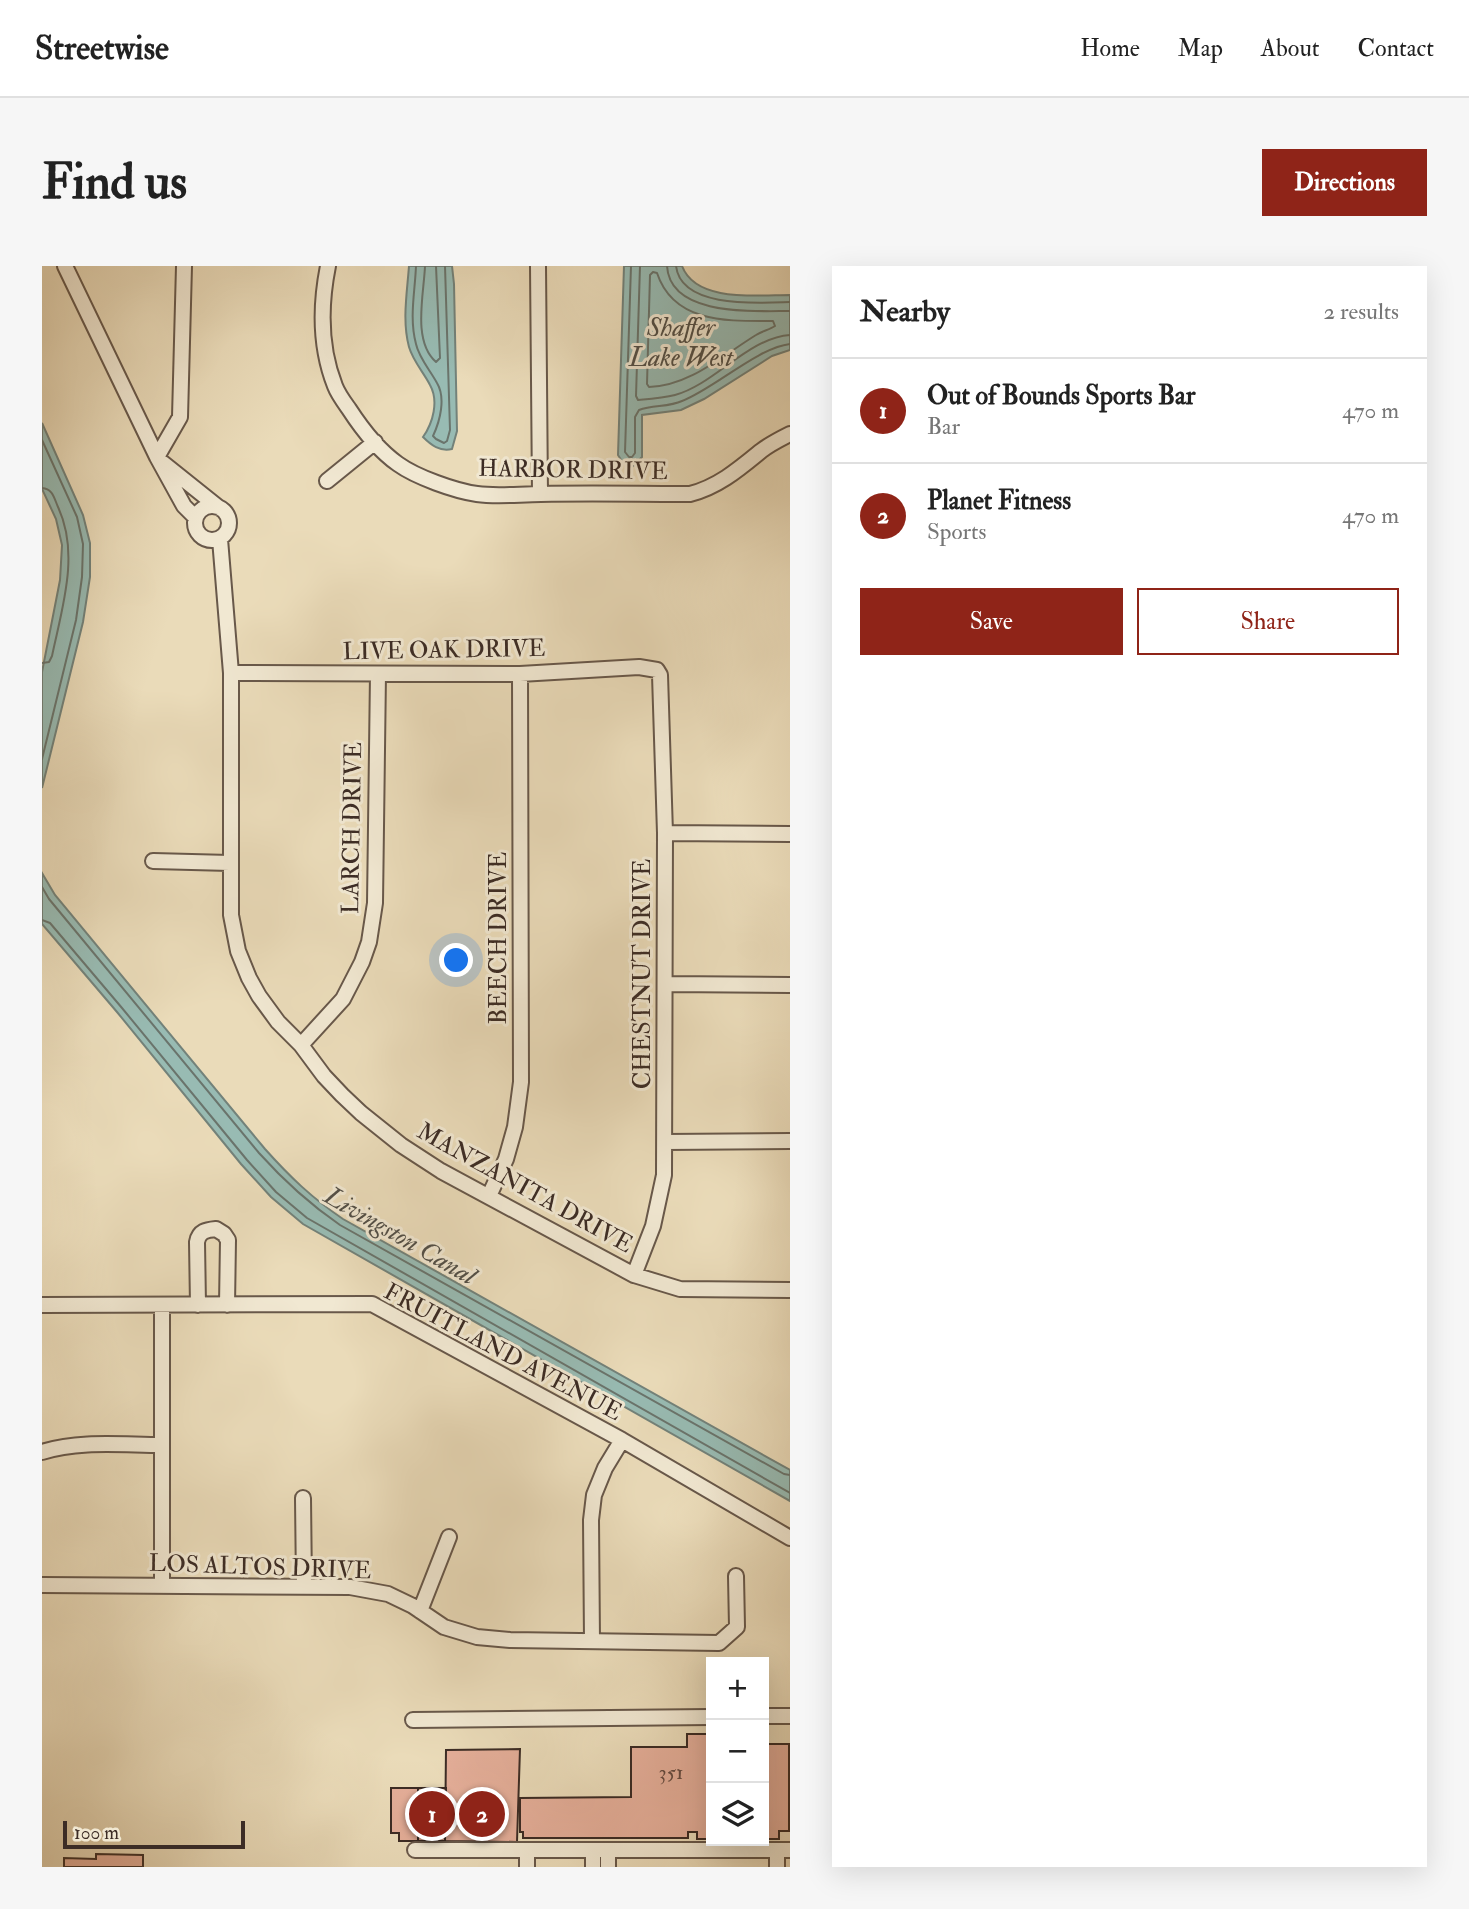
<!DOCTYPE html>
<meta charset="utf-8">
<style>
:root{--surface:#fff;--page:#f6f6f6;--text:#222;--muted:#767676;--line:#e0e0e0;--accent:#8f2418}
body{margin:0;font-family:"IM FELL Double Pica",serif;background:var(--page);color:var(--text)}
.controls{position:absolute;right:21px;bottom:21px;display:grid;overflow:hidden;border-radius:0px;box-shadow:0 7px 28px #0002}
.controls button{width:63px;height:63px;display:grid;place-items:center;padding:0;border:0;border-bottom:2px solid var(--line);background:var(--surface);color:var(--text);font:35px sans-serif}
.scale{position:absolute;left:21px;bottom:18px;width:182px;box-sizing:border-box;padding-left:7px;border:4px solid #3c2c25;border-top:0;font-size:19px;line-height:24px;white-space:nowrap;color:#3c2c25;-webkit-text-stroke:5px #f1e8d2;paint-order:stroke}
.you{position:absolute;left:415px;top:695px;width:24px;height:24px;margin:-18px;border:5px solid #fff;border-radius:50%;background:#1a73e8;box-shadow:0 0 0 10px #1a73e833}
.badge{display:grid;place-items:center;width:46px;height:46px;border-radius:50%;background:var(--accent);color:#fff;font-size:23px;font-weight:700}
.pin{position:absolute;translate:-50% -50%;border:4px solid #fff;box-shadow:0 2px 7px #0006}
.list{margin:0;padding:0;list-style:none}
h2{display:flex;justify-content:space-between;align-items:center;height:91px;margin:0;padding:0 28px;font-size:30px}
h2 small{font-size:23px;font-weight:400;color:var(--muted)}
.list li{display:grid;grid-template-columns:46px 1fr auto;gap:21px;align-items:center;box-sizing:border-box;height:105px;padding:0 28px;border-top:2px solid var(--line)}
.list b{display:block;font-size:26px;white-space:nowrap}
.list p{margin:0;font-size:23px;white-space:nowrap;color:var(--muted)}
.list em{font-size:23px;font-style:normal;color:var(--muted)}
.actions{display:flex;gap:14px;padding:21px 28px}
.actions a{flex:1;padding:16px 0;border:2px solid var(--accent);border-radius:0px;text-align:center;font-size:24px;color:var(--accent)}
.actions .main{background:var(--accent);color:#fff}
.icon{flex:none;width:38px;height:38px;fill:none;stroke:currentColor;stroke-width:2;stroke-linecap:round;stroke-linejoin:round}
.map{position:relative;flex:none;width:748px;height:1601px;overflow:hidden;border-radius:0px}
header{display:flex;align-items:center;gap:42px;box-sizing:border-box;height:98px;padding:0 35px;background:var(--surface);border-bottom:2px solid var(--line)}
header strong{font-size:33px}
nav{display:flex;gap:38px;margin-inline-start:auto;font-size:24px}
.intro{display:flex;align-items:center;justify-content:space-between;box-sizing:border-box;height:168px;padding:0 42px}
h1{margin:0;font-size:49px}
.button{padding:18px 32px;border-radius:0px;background:var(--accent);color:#fff;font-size:24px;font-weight:700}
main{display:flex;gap:42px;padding:0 42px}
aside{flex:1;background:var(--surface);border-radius:0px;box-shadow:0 7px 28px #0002}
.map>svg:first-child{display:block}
.water{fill:#98bbb3;stroke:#73827a;stroke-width:2}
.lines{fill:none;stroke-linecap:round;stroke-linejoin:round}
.shore{stroke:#6a746c;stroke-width:2}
.building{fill:#e4ae99;stroke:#3c2c25;stroke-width:2}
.minor-casing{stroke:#68584a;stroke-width:18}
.minor{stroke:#f1e8d2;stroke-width:14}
.labels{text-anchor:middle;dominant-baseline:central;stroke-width:6;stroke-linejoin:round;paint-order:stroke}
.number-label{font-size:21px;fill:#664c42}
.street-label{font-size:24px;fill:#3c2c25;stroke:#f1e8d2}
.water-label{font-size:26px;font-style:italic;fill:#535048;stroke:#f1e8d2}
</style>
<header>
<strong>Streetwise</strong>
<nav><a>Home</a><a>Map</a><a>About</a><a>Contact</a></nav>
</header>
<div class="intro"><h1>Find us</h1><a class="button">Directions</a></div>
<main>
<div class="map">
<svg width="748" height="1601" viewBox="0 0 748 1601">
<rect width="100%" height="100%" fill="#eadbb9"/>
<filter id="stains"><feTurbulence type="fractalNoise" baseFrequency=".00286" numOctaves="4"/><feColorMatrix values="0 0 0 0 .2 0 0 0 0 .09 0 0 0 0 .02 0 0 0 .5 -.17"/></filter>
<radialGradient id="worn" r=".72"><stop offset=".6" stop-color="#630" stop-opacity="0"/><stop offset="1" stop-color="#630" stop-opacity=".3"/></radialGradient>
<path class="water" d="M367,0H410L412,18L415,165L410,183C398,186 389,179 381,171C391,157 397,135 388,119C382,107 371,95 367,81C360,55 365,27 367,0Z
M582,0H640C654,37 716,29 748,29V84L730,90L662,133L639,144L600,149V191L591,200L581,197L576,189Z
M0,157L41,249L48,277V311L41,356L0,522V406L18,314L20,279L14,253L0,223Z
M0,607L13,629L223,883C248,911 270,932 301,953L748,1204V1235L261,958L229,931L199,898L75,746L0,658Z"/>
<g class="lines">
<path class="shore" d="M374,0C373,26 367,52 374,78C377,92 388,104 395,117C404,132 398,155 391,170L394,173L402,177L405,175L408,164L403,0
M383,0C382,28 370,75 394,96L398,92L394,0
M589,0L583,186L587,191H590L593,187V151L597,144C611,139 627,141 640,135C673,122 715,82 748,78
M598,0L594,130L596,134C608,133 622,132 633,129C673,118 706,72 748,69
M625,0C628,51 713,45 748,45
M634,0C639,43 717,37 748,36
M611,6L615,7C632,58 687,55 731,55L733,60C727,64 720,65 714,69C680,90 647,120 607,121L605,118L608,9Z
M0,174L35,251L41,278L40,311L34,354L0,493
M0,222C11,223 12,232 16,241C38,288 20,342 10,390L7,396L0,397
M0,621L7,633L217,887C243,916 266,937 298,959L742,1208L748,1209
M0,654L8,657L80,742L205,894L234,926L265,952L748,1227"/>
</g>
<path class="building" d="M645,1468H669V1573H655V1566H646V1572H481V1566H478V1532L589,1531V1481H645Z
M722,1478H747V1565H737V1573H722Z
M478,1483L475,1576L403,1575L404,1484Z
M349,1522H376V1575H357V1567H349Z
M376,1522H404L403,1575H376Z
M54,1588L101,1589V1601H22V1592L54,1593Z"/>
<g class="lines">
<g class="minor-casing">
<path id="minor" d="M23,0L115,191L142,240L152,250
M286,0C278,40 278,82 293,120C296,128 302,136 307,143C320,163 336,184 356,198C374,211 413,225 435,228C456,231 478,228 499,228C548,227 598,228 648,228C676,221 697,203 719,185C728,178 738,173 748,168
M496,0L498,228
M115,191L138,151L142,0
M121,197L176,241
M285,215L333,176
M153 257a17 17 0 1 1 34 0a17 17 0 1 1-34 0Z
M178,273L189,407V649L196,685L207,712L217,730L236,756L259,779L282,810L300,829L319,847L359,879L399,905L592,1009L638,1023L748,1024
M189,407L478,408L597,401L615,404L618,409L623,567L622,909L611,960L592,1009
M623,567L748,568
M111,595L188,597
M624,718L748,719
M259,779L301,733L320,696L327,676L333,637L336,408
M623,876L748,875
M447,930L464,893L473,861L479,816L478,408
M0,1039L330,1038L580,1174L748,1272
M156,1039L155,976C157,965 164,964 174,963L182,968L186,974L185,1039
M0,1186C37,1174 81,1179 120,1179
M261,1232L262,1320
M0,1319L308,1321L346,1328L371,1340L402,1361L435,1371L468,1374L677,1377L695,1361L694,1310
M120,1320V1039
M378,1345L407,1271
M550,1374L549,1254L552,1229L563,1202L580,1174
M722,1450H748
M371,1454L669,1451
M373,1584H748
M551,1584V1601
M566,1584V1601
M735,1584V1601
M485,1601V1584"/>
</g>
<use href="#minor" class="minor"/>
</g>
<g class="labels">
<g class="number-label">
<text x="629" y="1506">351</text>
</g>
<g class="street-label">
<text transform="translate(531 204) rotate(1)">HARBOR DRIVE</text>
<text transform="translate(402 384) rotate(-1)">LIVE OAK DRIVE</text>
<text transform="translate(310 562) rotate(-89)">LARCH DRIVE</text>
<text transform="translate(456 672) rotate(-90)">BEECH DRIVE</text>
<text transform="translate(600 708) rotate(-90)">CHESTNUT DRIVE</text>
<text transform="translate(483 922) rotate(29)">MANZANITA DRIVE</text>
<text transform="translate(461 1086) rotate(28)">FRUITLAND AVENUE</text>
<text transform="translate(218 1301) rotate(2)">LOS ALTOS DRIVE</text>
</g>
<g class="water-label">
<text x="639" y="62">Shaffer<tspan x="639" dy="30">Lake West</tspan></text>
<text transform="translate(358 970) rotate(30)">Livingston Canal</text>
</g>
</g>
<rect width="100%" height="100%" filter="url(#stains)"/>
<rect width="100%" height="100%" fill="url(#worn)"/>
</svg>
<div class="controls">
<button>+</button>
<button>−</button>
<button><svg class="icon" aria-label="layers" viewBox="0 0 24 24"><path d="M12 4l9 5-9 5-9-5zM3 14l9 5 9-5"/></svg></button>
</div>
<div class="scale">100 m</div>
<div class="you"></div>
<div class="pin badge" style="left:390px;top:1548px">1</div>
<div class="pin badge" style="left:440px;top:1548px">2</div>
</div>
<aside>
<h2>Nearby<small>2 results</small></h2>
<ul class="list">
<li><span class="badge">1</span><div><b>Out of Bounds Sports Bar</b><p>Bar</p></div><em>470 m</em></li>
<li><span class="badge">2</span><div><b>Planet Fitness</b><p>Sports</p></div><em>470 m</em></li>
</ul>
<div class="actions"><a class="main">Save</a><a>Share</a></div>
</aside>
</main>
